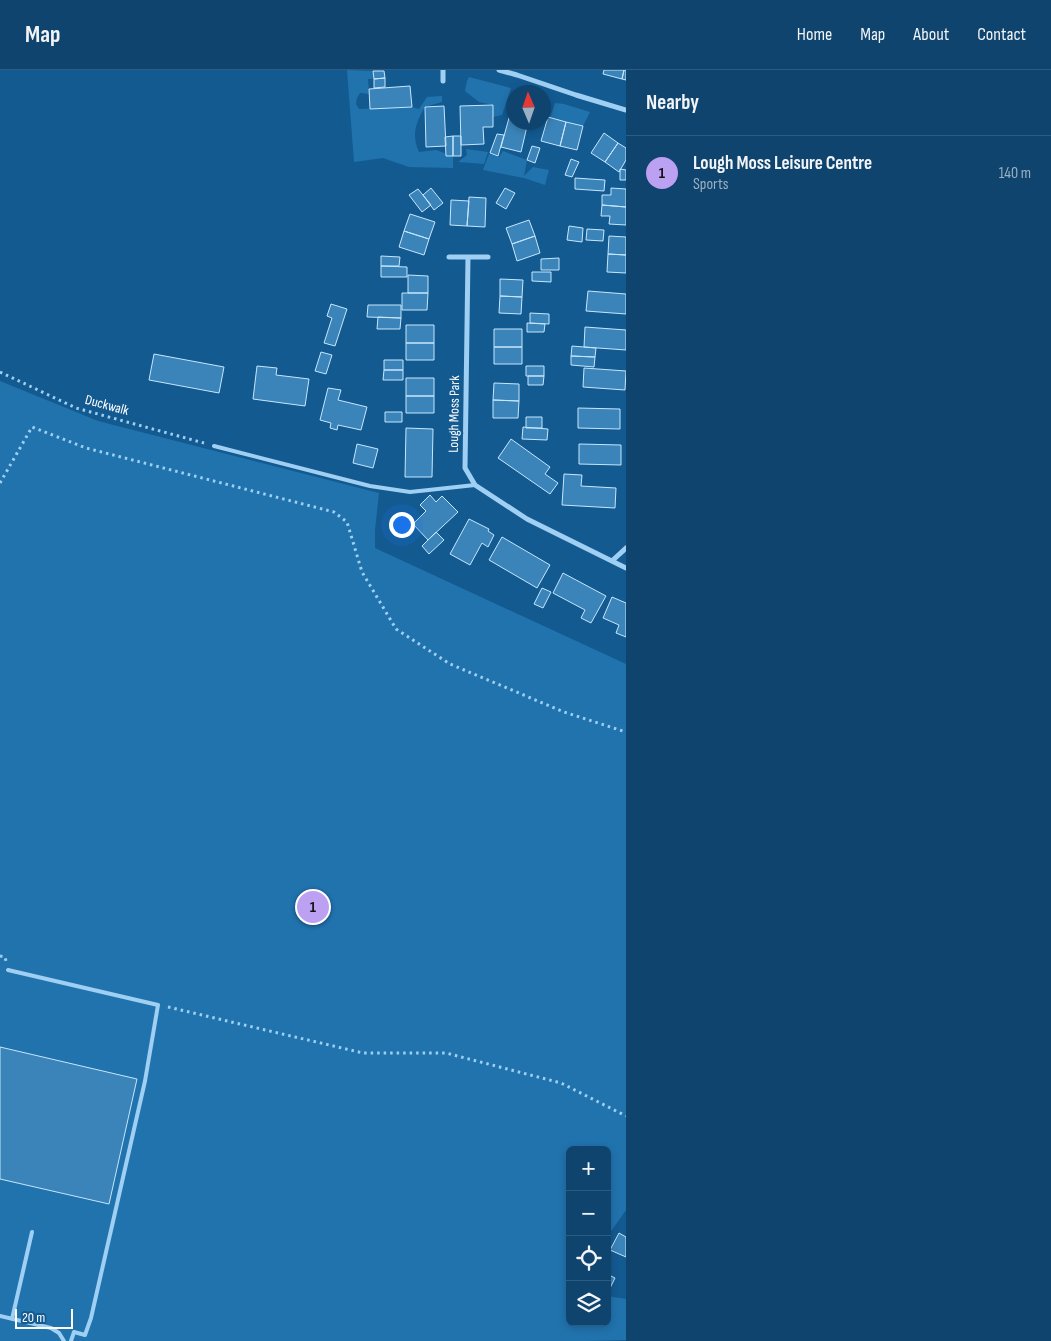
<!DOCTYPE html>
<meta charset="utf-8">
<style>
:root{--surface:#0e446d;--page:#1c4e75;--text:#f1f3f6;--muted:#9bb0c2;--line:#2e5c80;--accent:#bca0f2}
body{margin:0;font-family:"Sofia Sans Condensed",sans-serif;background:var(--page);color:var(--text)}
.controls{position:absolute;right:15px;bottom:15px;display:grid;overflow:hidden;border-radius:8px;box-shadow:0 2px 8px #0003}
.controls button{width:45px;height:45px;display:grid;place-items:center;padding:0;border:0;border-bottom:1px solid var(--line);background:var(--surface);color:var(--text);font:25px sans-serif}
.compass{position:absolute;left:506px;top:15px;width:45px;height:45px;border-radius:50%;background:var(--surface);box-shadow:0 2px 8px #0003;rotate:358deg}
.scale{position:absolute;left:15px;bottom:12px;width:58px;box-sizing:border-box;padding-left:5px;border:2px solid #fff;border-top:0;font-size:14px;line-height:18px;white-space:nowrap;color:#fff;-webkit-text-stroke:4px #135a91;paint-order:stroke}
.you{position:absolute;left:401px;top:454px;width:18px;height:18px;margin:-12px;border:4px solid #fff;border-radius:50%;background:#1a73e8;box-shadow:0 0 0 8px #1a73e833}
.badge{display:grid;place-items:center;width:32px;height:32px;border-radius:50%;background:var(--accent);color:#111;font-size:16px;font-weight:700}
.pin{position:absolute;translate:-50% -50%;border:2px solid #fff;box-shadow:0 1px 5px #0006}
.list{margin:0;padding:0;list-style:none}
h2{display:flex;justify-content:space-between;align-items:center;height:65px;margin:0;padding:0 20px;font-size:21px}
h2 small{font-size:16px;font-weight:400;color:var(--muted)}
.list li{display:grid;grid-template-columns:32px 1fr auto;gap:15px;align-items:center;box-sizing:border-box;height:75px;padding:0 20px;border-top:1px solid var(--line)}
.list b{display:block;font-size:19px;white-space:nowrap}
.list p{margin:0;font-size:16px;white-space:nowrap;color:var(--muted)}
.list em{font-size:16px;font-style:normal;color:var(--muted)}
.icon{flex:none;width:28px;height:28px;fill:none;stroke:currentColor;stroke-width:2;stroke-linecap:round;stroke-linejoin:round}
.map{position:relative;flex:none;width:626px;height:1271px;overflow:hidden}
header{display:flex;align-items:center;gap:30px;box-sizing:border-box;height:70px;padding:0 25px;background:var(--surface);border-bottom:1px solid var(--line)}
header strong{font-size:24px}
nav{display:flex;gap:28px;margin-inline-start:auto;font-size:18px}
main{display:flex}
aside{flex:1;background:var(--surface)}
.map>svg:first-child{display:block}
.green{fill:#2173ae}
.building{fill:#3b84b9;stroke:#c6e6fd}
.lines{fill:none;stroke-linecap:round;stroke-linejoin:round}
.path{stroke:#9fcff2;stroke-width:3;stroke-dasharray:2.5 4;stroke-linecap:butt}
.lane{stroke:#9fcff2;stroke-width:4}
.street{stroke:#9fcff2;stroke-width:5}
.labels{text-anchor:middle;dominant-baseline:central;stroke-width:5;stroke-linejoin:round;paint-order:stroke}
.street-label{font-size:14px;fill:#fff;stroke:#135a91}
</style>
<header>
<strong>Map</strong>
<nav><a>Home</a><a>Map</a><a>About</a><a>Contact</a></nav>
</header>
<main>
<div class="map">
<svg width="626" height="1271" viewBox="0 0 626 1271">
<rect width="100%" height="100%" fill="#135a91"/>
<path class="green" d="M347,0L373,1L374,9H368L369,24L360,23L357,28L356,34L359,39L412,37L419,39L427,27L442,26V32L425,37C416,52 411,65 419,82L436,80L453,86V98L409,97L383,88L354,92Z
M469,7L511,18L502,45L493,47V35L479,32L465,21L467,11Z
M555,33L564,34L590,42L583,56L550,48Z
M466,79L488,82L484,94L458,92L467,85Z
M503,81L527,90L524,106L533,97L549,100L545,115L524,108L483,100L489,84L499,87Z
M0,311L98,351L379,423L375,460V478L626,594V1140L607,1167V1080H570V1252H607V1226L626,1229V1270L586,1271H0Z"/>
<path class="building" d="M604,0H624L622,9L603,4Z
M624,0H626V10L622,9Z
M373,1H384L385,8L374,9Z
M385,8V17L374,18V9Z
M410,16L412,37L370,39L369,19Z
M493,35V57H483L484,74L461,75L460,36Z
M444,36L446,76L426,77L425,37Z
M512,37H514V52H528L521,82L501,77Z
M548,47L566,52L560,76L541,71Z
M566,52L583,56L577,80L560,76Z
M604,63L618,73L605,92L591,83Z
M497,64L504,65L498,86L490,83Z
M453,66H461V86H453Z
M453,66V86H446L445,67Z
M618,73L626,78V90L619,102L605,92Z
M532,76L540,78L535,93L527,90Z
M571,89L579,92L572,107L565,105Z
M620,99L626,100V110H620Z
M575,108L605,110L604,121L575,119Z
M431,118L443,133L434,140L423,125Z
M505,118L515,123L506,139L496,133Z
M611,118L626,119V137L602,135V125H611Z
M418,119L431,135L422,142L409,125Z
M469,127L486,128L485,157L467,156Z
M451,130L469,131L467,156L450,155Z
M602,135L626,137V155L609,154L610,146H601Z
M410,144L435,152L429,169L404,161Z
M529,150L535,166L512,174L506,158Z
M569,156L583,158L582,172L567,170Z
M587,159L604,160L603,171L586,170Z
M404,161L429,169L424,185L399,177Z
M535,166L540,183L517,191L512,174Z
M609,166L626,167V185L608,184Z
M608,184L626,185V203L607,202Z
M381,186L400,187L399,196H381Z
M559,188V200H541V189Z
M381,196L407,197V207H381Z
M532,202H551V212L532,211Z
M408,205L428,206V223H408Z
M500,209L523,210L522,227L500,226Z
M588,221L626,224V244L586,241Z
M402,223H428L427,240H402Z
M500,226L522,227L521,244L499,243Z
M331,234L347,239L335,276L324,273L332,248L327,246Z
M368,235H401V248L367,247Z
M530,243L549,244V254L530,253Z
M378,247L401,248L400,259H377Z
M527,253L545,254L544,262H527Z
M406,255H434V273H406Z
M585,257L626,260V280L584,277Z
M494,259H522V277H494Z
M406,273H434V290H406Z
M572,276L596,278L595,287L571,286Z
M494,277H522V294H494Z
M321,282L332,285L326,304L315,301Z
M154,284L224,297L219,323L149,310Z
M571,286L595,287L594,297L571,295Z
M384,290H403V300H384Z
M257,296L277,298L276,305L309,309L305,336L253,329Z
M526,296H544V306H526Z
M584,298L626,301L625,320L583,317Z
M384,300H403V310H383Z
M528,306H544L543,315H528Z
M406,308H434V326H406Z
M494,313L519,314V331L493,330Z
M328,318L341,320L338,330L367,337L361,360L338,355L337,360L330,358L331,353L320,350Z
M406,326H434V343H406Z
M493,330L519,331L518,348H493Z
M578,338L620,339V359L578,358Z
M385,342H402V352H385Z
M526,347H542V358H526Z
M523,357L548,359L547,370L522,369Z
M406,358L433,359L432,407H405Z
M511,369L550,397L545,404L558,413L550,424L498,388Z
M357,374L378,379L373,398L353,393Z
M579,374L621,375V395L579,394Z
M564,404L582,405L581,416L616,418L615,438L562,435Z
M430,425L436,432L442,426L458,442L428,470L413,454L426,441L420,435Z
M469,449L489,459L488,461L494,465L488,477L482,473L470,495L450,484Z
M436,462L444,470L429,484L422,476Z
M502,467L550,495L537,518L489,490Z
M563,503L606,526L591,553L581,548L585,540L553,523Z
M542,518L551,522L543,538L534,534Z
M612,527L626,533V567L616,563L619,555L603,548Z
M0,977L137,1009L109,1134L0,1109Z
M619,1163L626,1167V1187L610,1180Z
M607,1204L615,1208L610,1218H607Z"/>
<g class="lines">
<path class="path" d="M0,302L76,338L204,373
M0,413L32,357L86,378L334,442L347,452L362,502L396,559L450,594L564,642L626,662
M0,886L5,887L6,891
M168,937L363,983H446L561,1013L626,1046"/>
<path class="lane" d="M214,376L370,416L410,422L475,415
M8,900L158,935L145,1011L91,1248L85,1265L74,1262L71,1271
M0,1246L51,1258L59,1263L64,1271
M12,1249L32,1162"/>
<path class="street" d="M499,0L517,5L576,25L626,40
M443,11V0
M449,187H488
M468,187L465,398L475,415L527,449L626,498
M613,490L626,478"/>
</g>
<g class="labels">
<g class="street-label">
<text transform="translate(107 335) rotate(15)">Duckwalk</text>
<text transform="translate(454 344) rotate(-89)">Lough Moss Park</text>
</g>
</g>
</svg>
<div class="controls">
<button>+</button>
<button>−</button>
<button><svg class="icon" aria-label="locate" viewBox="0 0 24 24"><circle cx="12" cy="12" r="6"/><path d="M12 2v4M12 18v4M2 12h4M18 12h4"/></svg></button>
<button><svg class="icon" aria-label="layers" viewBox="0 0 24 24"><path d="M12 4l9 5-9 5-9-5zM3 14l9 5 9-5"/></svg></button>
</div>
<svg class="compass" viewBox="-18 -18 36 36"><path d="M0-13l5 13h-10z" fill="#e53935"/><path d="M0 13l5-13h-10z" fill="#9bb0c2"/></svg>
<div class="scale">20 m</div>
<div class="you"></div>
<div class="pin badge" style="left:313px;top:837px">1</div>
</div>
<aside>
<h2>Nearby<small></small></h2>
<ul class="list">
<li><span class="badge">1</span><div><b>Lough Moss Leisure Centre</b><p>Sports</p></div><em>140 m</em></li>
</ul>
</aside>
</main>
